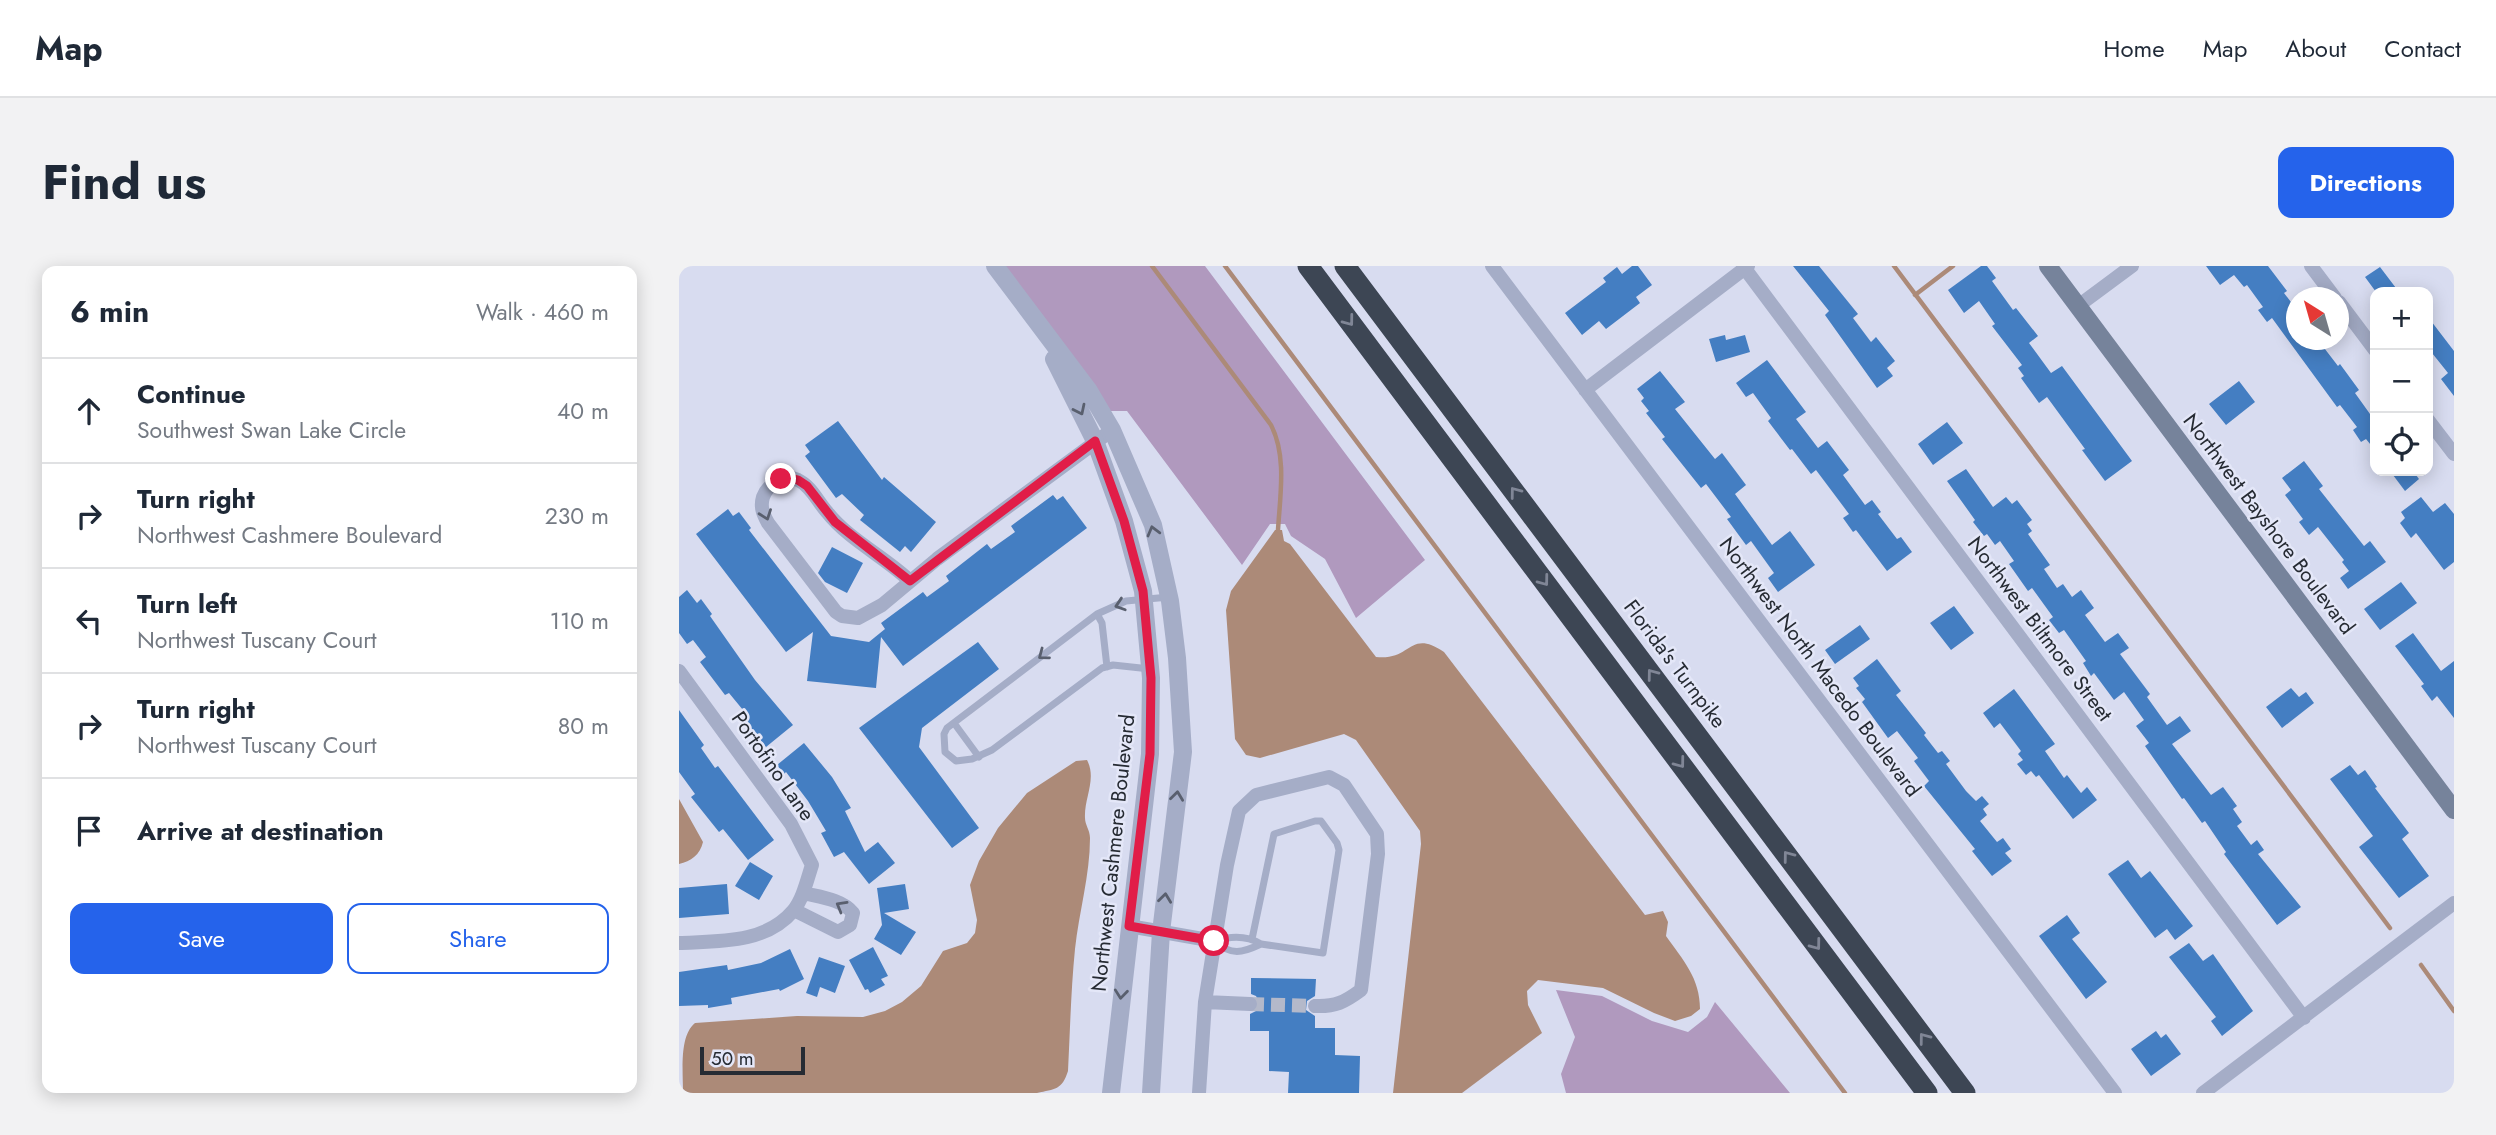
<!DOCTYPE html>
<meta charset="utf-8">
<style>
:root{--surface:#fff;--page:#f2f2f3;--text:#1f2937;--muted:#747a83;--line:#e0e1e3;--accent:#2563eb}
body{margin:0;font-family:Jost,sans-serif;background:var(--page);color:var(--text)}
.controls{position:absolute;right:21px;top:21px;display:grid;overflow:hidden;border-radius:14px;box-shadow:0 4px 18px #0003}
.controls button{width:63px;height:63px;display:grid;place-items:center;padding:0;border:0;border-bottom:2px solid var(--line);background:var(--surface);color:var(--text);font:35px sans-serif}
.compass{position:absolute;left:1607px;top:21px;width:63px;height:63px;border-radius:50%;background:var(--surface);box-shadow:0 4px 18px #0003;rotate:323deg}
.scale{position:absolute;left:21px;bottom:18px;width:105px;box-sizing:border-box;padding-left:7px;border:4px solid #262b33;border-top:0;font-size:19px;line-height:24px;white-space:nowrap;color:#262b33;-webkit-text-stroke:5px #e4e7f8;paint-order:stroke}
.stop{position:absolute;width:21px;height:21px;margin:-16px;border:5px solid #e11d48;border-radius:50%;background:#fff}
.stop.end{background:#e11d48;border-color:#fff;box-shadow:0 2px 7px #0008}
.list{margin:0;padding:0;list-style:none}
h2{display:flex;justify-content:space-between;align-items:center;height:91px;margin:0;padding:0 28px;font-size:30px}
h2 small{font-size:23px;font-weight:400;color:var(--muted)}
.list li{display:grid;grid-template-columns:46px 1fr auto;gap:21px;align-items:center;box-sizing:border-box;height:105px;padding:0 28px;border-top:2px solid var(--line)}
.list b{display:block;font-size:26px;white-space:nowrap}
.list p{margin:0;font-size:23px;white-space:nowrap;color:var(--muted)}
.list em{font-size:23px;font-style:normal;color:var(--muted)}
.actions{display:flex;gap:14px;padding:21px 28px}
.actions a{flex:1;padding:16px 0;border:2px solid var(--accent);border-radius:14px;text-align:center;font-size:24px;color:var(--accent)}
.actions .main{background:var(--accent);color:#fff}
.icon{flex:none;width:38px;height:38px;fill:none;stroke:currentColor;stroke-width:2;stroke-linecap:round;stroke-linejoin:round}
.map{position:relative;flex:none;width:1775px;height:827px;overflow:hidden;border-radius:14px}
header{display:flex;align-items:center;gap:42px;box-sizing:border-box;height:98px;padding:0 35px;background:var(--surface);border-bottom:2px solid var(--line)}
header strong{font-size:33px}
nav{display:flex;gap:38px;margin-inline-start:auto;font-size:24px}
.intro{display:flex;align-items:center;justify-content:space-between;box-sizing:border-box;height:168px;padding:0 42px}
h1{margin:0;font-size:49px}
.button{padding:18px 32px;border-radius:14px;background:var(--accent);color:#fff;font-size:24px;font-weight:700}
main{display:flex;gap:42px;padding:0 42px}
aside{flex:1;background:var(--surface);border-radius:14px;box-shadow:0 4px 18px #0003}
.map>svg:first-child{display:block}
.green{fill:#b099be}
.water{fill:#ac8a78}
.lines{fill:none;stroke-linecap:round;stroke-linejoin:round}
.stream{stroke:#ac8a78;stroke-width:4.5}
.building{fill:#447ec2}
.minor-tunnel{stroke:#b4b9ca;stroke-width:14;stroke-dasharray:14 7;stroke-linecap:butt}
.service{stroke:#a5adc7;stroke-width:7}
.minor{stroke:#a5adc7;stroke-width:14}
.tertiary{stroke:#a5adc7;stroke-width:18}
.secondary{stroke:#76839b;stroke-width:18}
.motorway{stroke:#3d4654;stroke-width:21}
.oneway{stroke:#808696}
.oneway2{stroke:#595f6e}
.route{stroke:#e11d48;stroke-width:9}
.labels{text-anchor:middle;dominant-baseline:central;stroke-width:5;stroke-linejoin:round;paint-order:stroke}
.street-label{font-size:21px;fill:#262b33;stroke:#e4e7f8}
</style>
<header>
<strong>Map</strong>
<nav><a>Home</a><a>Map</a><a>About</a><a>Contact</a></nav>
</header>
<div class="intro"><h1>Find us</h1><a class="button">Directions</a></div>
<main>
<aside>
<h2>6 min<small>Walk · 460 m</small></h2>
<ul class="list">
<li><svg class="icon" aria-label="ahead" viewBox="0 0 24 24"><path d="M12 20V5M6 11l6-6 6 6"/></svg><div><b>Continue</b><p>Southwest Swan Lake Circle</p></div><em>40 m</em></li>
<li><svg class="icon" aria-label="right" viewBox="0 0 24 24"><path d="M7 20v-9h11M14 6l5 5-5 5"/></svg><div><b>Turn right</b><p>Northwest Cashmere Boulevard</p></div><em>230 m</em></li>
<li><svg class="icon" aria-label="left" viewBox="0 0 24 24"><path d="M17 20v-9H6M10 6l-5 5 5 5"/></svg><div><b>Turn left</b><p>Northwest Tuscany Court</p></div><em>110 m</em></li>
<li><svg class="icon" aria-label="right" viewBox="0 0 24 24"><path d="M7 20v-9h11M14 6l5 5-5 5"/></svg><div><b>Turn right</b><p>Northwest Tuscany Court</p></div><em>80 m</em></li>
<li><svg class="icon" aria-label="arrive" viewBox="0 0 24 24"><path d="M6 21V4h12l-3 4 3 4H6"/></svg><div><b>Arrive at destination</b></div></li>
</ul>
<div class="actions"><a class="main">Save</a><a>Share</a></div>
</aside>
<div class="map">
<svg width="1775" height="827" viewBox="0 0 1775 827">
<rect width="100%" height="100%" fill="#d8dcf0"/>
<path class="green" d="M325,0H526L746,294L677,352L646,293L612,270L606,258H591L563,299L448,145H430Z
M877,724L923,730L973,755L1009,766L1028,751L1036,736L1111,827H887L882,808L896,771Z"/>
<path class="water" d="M596,264H603L605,275L611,278L697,391C733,395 730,362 765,386L966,649L984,645L989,656L987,670C1004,694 1021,712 1021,743L1012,750L996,755L975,747L924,722L859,714L848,725L849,739L863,767L783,827H714L742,578L741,565L677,474L665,468L581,492L567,489L556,473L547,344L552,325Z
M408,494C418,513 405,532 406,552C406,559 411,564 411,572C411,609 400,646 396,683C392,723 391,765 389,805C383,824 376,823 358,827H4C4,805 0,770 16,757L118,750L184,751L206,745L223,736L242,720L264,685L288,677L296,667L298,654L291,619L300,595L319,562L348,527L397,495Z
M0,533L24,576C21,589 12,595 0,598Z"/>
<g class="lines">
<path class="stream" d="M473,0L592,159C608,190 601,230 599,264
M546,0L1166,827
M1215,0L1711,662
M1236,29L1274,0
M1742,699L1775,745"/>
</g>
<path class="building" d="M953,0H959L973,19L957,31L961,37L927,63L920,55L903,69L886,47L927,16L924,12L938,1L943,8Z
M1114,0H1140L1179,48L1174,52L1192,76L1197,71L1216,95L1208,102L1214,110L1198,122L1146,49L1150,45Z
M1302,0H1308L1317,12L1313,15L1334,44L1337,42L1359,70L1350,77L1372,107L1383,100L1453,195L1426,215L1403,184L1406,183L1368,131L1360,137L1342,112L1345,110L1339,102L1343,99L1313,60L1316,58L1300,35L1285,47L1269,24Z
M1527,0H1589L1608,25L1605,27L1618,44V74H1639L1659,100L1661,98L1680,124L1676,127L1696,155V184L1687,173L1682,176L1674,164L1678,161L1661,139L1658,141L1593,52L1588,56L1579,44L1584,41L1568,19L1565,21L1555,9L1541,19Z
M1701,1L1720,26H1697L1686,11Z
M1749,51L1775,85V130L1762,113L1769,107L1749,82Z
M1046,69L1047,74L1066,69L1071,86L1037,96L1030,73Z
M1088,94L1127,146L1117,153L1139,182L1148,175L1170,204L1164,209L1186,239L1193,234L1202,246L1199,248L1218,273L1222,271L1233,286L1208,305L1177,264L1174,266L1164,252L1170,248L1137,204L1132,208L1113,183L1111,184L1089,155L1092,152L1074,127L1067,131L1057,117Z
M981,105L1006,136L996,143L1036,193L1043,187L1067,219L1056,228L1093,279L1111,265L1136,299L1099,326L1089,312L1095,307L1072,275L1067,279L1048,253L1052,251L1027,218L1022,222L983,173L986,171L967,147L970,145L962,135L965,132L958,123Z
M1560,115L1576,136L1547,159L1530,138Z
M159,155L203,214L205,211L257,256L232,286L226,280L221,286L181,254L185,249L163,228L157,232L126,190L131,186L126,179Z
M1268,156L1284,177L1254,199L1239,178Z
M1625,195L1644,220L1640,223L1685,280L1691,275L1707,296L1669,323L1661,312L1670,305L1663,296L1665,294L1639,261L1630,269L1620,256L1624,253L1606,229L1612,224L1603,212Z
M1287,203L1314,241L1327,231L1333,238L1338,234L1353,254L1348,258L1353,265L1349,268L1371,299L1365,303L1378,322L1384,318L1393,331L1402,324L1415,342L1406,349L1426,376L1439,367L1450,382L1441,388L1471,428L1468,431L1488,459L1501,450L1512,465L1493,478L1532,529L1544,521L1558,540L1554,543L1563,556L1558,560L1572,579L1578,574L1585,584L1579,588L1622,641L1598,659L1545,588L1547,586L1526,555L1523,557L1505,532L1503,533L1466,480L1470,477L1457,460L1465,454L1445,426L1435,434L1415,407L1412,410L1404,397L1407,395L1385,364L1380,367L1370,354L1374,351L1353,322L1349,325L1330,298L1335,295L1321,275L1316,279L1308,268L1305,270L1294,256L1296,254L1268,215Z
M1711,205H1734L1740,213L1726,225Z
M374,229L378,234L384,230L408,262L224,400L202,371L197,422L128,415L134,366L107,386L17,268L49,243L54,250L60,246L72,262L70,264L152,370L190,376L206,363L202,357L244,326L248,331L270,315L267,310L308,278L312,283L336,266L332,260Z
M1742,231L1754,246L1766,237L1775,248V296L1765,304L1737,267L1732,272L1721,257L1726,252L1722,246Z
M153,281L184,297L168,327L146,316L139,307Z
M1722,316L1738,337L1701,364L1685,343Z
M8,324L18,337L22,333L33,348L31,350L76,414L114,459L87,481L60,447L64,444L50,427L46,429L21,396L27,391L14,374L8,378L0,367V331Z
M1275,340L1295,367L1272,384L1251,357Z
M1181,359L1191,373L1156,398L1146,384Z
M1734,367L1762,405L1775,395V452L1758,430L1753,435L1742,420L1745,418L1716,380Z
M299,376L320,403L243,462L240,481L300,562L273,582L180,462Z
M1198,393L1222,425L1217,429L1247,467L1245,469L1259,487L1263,485L1271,495L1267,498L1287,525L1297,535L1303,530L1310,538L1304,543L1308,549L1301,555L1318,576L1324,572L1332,583L1326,587L1333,595L1313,610L1293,585L1296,583L1245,520L1250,515L1235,495L1239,492L1218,465L1209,472L1183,436L1186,433L1177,422L1180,420L1174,412Z
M1612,422L1620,431L1627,426L1635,437L1603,462L1587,441Z
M1335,423L1376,478L1366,485L1385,512L1388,509L1402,527L1408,521L1418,534L1394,553L1360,509L1357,511L1352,505L1347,509L1338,498L1344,494L1339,488L1342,485L1321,457L1315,462L1304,447Z
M0,444L25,479L22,482L36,502L39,500L95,574L69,594L44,563L40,566L12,531L16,528L0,506Z
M125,477L153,511L172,542L166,545L186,586L199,576L216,597L190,618L165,586L155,591L142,567L147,565L129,535L107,506L105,508L98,499Z
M1671,499L1679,509L1686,504L1698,521L1696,522L1730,567L1723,573L1750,610L1720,632L1680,581L1694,570L1651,513Z
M1449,594L1462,612L1471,605L1514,660L1496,674L1488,663L1476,672L1429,608Z
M71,596L94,610L80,634L56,620Z
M48,618L50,648L0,652V622Z
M226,618L230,643L205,647L237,666L222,689L195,673L203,659L198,622Z
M1388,649L1401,667L1393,673L1428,716L1407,733L1360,670Z
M1510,677L1524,695L1534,688L1574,745L1543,770L1532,755L1537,751L1490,691Z
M194,681L209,710L202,713L206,719L191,727L189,723L186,724L170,694Z
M111,683L125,713L101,725L100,723L52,732L53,738L29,742V739L0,740V706L48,699L49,704L82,697Z
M140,691L166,700L156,727L141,721L138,731L127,727Z
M572,712L637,713L636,730L628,735L627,744L636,750V762H656V789L681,790L680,827H609L610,806L590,805V765H571V748L579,744L581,738L577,730L572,728Z
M1477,765L1482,772L1487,768L1502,788L1472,810L1452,783Z"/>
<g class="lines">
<path class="minor-tunnel" d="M571,738L636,740"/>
<path class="service" d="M418,348L423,357L428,401
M471,403L434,399L423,402L313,484L293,493L277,495L266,486L265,468L268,462L418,348L447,335L490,331
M275,457L300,491
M536,675C551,670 567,669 582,678L644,687L660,584L658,577L642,555H636L595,568L573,673
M536,675C552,690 563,687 582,678"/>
<path class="minor" d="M813,0L1436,827
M1064,0L1625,752
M1632,0L1656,32
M1660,36L1696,84
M1399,40L1453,0
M906,124L1069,0
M1749,154L1775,188
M231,315C206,291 170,274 148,246C139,236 132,220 119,214C105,208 89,218 84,231C81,241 84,248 89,257L157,346L163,350L179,352L203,339L258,293L433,164
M0,405L112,558L133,599C128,614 124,633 114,645C86,678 39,675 0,677
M115,644L159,666L171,659L174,647C163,633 140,631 124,627
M450,660L535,675
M526,736L571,738
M520,827L526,736L548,599L560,545L577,529L650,511L665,519L698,568L699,588L682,724C666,736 656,741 636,740
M1524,827L1775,637"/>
<path class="tertiary" d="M316,0L410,125L433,164L474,259L491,335L498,392L504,486L482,666L472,827
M375,93L416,175L445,255L464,325L472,412L471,488L432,827"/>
<path class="secondary" d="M1369,0L1775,544"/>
<path class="motorway" d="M629,0L1248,827
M666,0L1286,827"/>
</g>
<defs><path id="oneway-chevron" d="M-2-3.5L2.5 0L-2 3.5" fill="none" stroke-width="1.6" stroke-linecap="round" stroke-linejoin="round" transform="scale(1.75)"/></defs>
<g class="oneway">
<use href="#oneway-chevron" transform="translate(670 55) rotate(53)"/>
<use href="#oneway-chevron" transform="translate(836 226) rotate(-127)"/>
<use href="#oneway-chevron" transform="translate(865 315) rotate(53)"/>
<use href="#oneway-chevron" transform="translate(973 408) rotate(-127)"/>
<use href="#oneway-chevron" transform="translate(1001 497) rotate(53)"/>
<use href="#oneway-chevron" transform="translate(1109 590) rotate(-127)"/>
<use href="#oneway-chevron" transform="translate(1137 679) rotate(53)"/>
<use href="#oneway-chevron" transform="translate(1245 772) rotate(-127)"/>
</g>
<g class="oneway2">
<use href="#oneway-chevron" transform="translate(401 144) rotate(64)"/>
<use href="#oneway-chevron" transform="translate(87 249) rotate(70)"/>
<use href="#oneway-chevron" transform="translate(474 265) rotate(-105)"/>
<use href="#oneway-chevron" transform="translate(441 339) rotate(162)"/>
<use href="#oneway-chevron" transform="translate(364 389) rotate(143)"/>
<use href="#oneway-chevron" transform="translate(498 530) rotate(-83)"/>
<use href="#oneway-chevron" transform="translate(486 632) rotate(-83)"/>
<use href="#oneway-chevron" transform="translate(162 640) rotate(-150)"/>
<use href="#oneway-chevron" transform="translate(442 728) rotate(96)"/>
</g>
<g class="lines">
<path class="route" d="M102,213L111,212L119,214L128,220L156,256L231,315L416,175L445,255L464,325L472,412L471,488L450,660L535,675"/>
</g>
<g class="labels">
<g class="street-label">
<text transform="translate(1590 258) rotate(53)">Northwest Bayshore Boulevard</text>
<text transform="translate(1361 363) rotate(53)">Northwest Biltmore Street</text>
<text transform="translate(996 398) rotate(53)">Florida's Turnpike</text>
<text transform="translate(1141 401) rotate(53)">Northwest North Macedo Boulevard</text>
<text transform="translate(94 500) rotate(55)">Portofino Lane</text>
<text transform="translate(434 587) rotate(-84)">Northwest Cashmere Boulevard</text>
</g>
</g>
</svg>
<div class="controls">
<button>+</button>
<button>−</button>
<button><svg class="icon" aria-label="locate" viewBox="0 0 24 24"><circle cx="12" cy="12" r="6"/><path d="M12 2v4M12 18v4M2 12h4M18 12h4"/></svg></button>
</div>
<svg class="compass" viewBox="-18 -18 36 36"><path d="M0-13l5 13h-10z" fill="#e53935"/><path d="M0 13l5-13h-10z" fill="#747a83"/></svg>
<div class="scale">50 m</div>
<div class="stop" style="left:535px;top:675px"></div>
<div class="stop end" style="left:102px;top:213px"></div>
</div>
</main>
